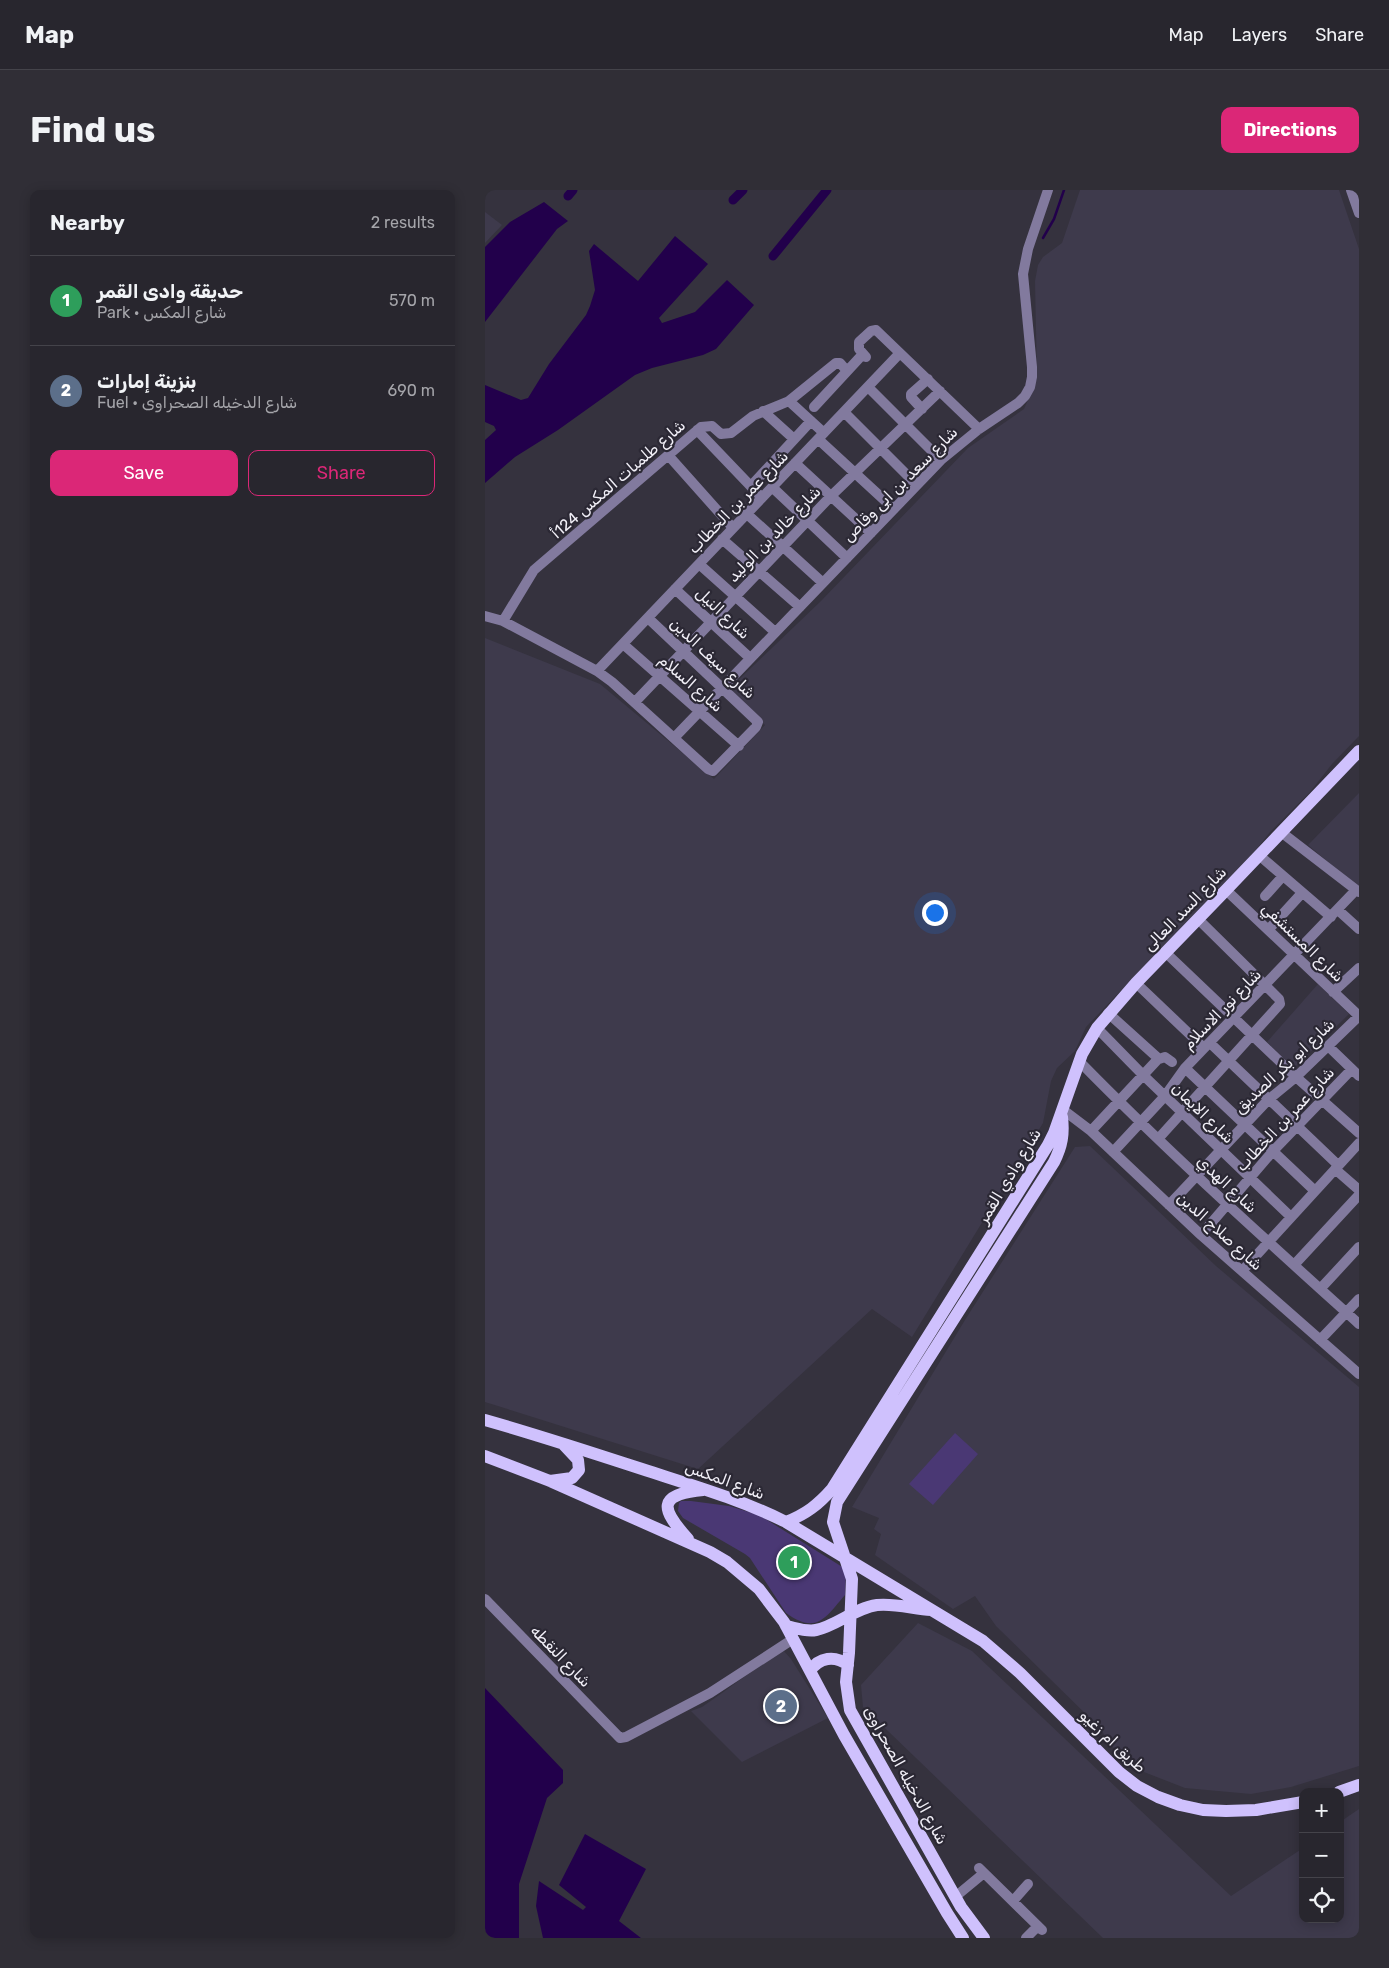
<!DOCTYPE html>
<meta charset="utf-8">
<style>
:root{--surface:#28262e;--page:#302e36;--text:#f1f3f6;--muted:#a5a5aa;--line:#44434a;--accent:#db2777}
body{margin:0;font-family:Rubik,Cairo,sans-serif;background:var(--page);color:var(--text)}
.controls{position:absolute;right:15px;bottom:15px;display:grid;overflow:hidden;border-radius:10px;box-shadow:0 2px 12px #0003}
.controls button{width:45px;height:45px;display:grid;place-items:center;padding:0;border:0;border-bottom:1px solid var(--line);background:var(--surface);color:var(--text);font:25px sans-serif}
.you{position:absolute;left:449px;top:722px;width:18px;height:18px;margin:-12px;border:4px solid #fff;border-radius:50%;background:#1a73e8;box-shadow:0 0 0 8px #1a73e833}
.badge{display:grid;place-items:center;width:32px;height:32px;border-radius:50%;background:var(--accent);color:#fff;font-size:16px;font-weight:700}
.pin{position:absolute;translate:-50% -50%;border:2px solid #fff;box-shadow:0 1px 5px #0006}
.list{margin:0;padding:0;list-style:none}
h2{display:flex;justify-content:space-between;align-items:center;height:65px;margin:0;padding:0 20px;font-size:21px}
h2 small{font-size:16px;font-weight:400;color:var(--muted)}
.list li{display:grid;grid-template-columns:32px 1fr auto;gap:15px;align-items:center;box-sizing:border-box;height:90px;padding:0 20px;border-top:1px solid var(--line)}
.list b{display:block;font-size:19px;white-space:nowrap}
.list p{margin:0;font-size:16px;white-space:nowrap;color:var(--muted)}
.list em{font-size:16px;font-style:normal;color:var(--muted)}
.actions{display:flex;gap:10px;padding:15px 20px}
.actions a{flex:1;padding:11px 0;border:1px solid var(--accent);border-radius:10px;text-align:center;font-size:18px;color:var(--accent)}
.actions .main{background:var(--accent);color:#fff}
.icon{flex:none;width:28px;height:28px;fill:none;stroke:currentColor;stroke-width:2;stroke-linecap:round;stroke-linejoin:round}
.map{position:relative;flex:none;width:874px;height:1748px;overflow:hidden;border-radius:10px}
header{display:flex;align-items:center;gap:30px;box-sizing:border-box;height:70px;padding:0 25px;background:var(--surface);border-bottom:1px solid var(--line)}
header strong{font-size:24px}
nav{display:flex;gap:28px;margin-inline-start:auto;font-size:18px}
.intro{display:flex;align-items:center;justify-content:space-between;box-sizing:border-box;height:120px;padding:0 30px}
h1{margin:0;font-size:35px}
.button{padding:12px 22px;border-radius:10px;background:var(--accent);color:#fff;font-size:18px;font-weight:700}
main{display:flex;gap:30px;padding:0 30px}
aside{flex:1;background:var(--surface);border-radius:10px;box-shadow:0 2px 12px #0003}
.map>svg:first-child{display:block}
.built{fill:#3e3a4c}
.green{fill:#4a3874}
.water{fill:#22004b}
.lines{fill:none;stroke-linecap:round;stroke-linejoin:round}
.stream{stroke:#22004b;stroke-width:2.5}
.canal{stroke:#22004b;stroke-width:9}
.minor{stroke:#827a9e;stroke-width:10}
.major{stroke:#cfc1fd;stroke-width:12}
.labels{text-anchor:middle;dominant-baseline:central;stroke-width:4.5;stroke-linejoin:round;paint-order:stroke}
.street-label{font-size:16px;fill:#f1eff7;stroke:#2b2834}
</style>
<header>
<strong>Map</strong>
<nav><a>Map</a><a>Layers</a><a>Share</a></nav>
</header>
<div class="intro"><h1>Find us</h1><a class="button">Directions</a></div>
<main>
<aside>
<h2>Nearby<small>2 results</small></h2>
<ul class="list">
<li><span class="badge" style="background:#2e9e5b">1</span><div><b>حديقة وادى القمر</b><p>Park · شارع المكس</p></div><em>570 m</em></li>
<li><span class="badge" style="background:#5c6f8a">2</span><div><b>بنزينة إمارات</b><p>Fuel · شارع الدخيله الصحراوى</p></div><em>690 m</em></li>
</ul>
<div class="actions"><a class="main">Save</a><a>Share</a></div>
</aside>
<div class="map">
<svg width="874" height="1748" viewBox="0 0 874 1748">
<rect width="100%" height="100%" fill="#35323e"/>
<path class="built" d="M595,0H854L874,59V546L847,574L825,602L785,642L771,660L601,837L590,861L572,878L566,891L558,933L427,1147L387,1119L213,1279L0,1212V448L115,494L229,589L280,535L244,499L336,411L483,258L539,219L552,189L550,91L553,75L558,67L577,53Z
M0,22L17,35L0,53Z
M874,603V698L823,655Z
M833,794L864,824L809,878L782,852Z
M605,956L731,1076L874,1197V1576L806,1597L766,1604L700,1598L641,1575L613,1536L511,1436L490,1406L468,1419L390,1365L396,1344L389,1339L394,1328L367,1317L480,1130L590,957Z
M433,1433L487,1461L746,1706L818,1658V1729H855V1632L874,1619V1748H618L378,1517L376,1495Z
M297,1459L306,1469L343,1528L257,1572L206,1521L217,1517L237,1503Z"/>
<path class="green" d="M470,1243L493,1264L448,1315L424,1294Z
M196,1311H206L244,1316L274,1325L359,1378L361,1383L360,1405C340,1428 332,1445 301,1423L265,1368L260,1364L198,1328L193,1321L194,1313Z"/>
<path class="water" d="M59,12L83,31L72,39L0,132V57L25,32Z
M190,46L223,74L174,128L177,133L210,122L242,90L269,115L231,159L218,165L167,178L150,185L73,240L30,267L0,293V250L11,240L9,236L0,232V195L36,210L43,208L64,174L101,125L105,116L110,100L104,61L109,54L153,91Z
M0,1498L78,1580V1593L62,1608L34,1694V1748H0Z
M100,1644L161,1679L134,1731L156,1748H58L51,1716L54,1691L98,1720L101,1717L74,1695Z"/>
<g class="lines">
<path class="stream" d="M558,48L569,29L579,0"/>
<path class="canal" d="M83,6L88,0
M248,10L258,0
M288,66L342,0"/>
<path class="minor" d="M866,0L874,23
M381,167L374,159V152L386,141L391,140L494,239
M383,197L456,270
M304,211L339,243
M329,217L378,164
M437,219L426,207V204L443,189
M278,221L309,249
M359,222L432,295
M212,240L277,308
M333,249L409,319
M183,265L248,338
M310,273L386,343
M266,296L326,231
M287,297L362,368
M262,324L338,393
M237,349L315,417
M214,374L290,442
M190,399L265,468
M0,426L18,431L112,481L127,492L223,579L228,581L271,537L273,532L163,428
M18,431L49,380L216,237L227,236L236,244L246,243L268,226L304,211L351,173H355L362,181
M138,454L254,556
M112,481L415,163
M150,512L346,306L455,201
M189,548L456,270L494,239L533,213L540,206L545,197L547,187V177L538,84L543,59L563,0
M796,642L874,702
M775,666L846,727
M741,700L874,826
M780,706L798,686
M853,720L874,739
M784,739L817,703
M680,762L811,887L874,943
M651,793L719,858
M848,802L874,778
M623,823L674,869L680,867L687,872
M612,838L658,885L806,1027
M725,853L853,975
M843,856L874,886
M594,871C684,963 779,1048 874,1134
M700,878L830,1001
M577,919L606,941L716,1045L874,1184
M606,941L674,868
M673,949L795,814L794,809L713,729
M628,962L680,906L700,878L871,700
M850,979L874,1000
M684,1015L783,910L811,887L874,826
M716,1045L788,961L867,879
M809,1075L874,1005
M757,1081L874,953
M836,1098L874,1057
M835,1150L874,1109
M0,1409L135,1548L141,1547L225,1503L308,1449
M494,1678L557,1740
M470,1707L499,1683
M528,1711L543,1694
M541,1748L553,1736"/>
<path class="major" d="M0,1230C53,1245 105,1262 157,1279C206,1295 255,1309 301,1332L498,1451L535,1483L634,1582L652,1596L673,1607L695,1615L718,1620L741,1621L771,1620L818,1612
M0,1266L65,1291L225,1362L242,1372L274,1399L299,1432L359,1545L462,1723L478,1748
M65,1291L87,1288L94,1280L93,1270L78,1254
M301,1332C321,1324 333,1315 347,1299L563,955L569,943L597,864L612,838L651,793L741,700L874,561
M203,1349C176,1319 171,1305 218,1300
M301,1436C311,1438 321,1442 331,1440C351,1436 370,1418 392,1415C410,1413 429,1419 446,1420
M325,1481C334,1467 350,1465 363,1475
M854,1602L874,1595
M499,1748L476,1717L365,1520L361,1492L364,1463L367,1389L348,1332L352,1312L569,972C577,956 579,944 577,927"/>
</g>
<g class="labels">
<g class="street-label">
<text transform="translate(133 289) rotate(-41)">شارع طلمبات المكس 124أ</text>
<text transform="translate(415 294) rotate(-45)">شارع سعد بن ابى وقاص</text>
<text transform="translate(253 312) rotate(-46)">شارع عمر بن الخطاب</text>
<text transform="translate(289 344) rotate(-46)">شارع خالد بن الوليد</text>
<text transform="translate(238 423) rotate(43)">شارع النيل</text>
<text transform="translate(228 468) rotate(43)">شارع سيف الدين</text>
<text transform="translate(206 493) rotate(41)">شارع السلام</text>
<text transform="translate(700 719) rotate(-46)">شارع السد العالى</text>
<text transform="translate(818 752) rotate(44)">شارع المستشفي</text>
<text transform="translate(737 819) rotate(-46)">شارع نور الاسلام</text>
<text transform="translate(799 876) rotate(-43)">شارع ابو بكر الصديق</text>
<text transform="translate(718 923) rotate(44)">شارع الايمان</text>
<text transform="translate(800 929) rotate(-47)">شارع عمر بن الخطاب</text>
<text transform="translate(524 986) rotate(-59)">شارع وادي القمر</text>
<text transform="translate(742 994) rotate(43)">شارع الهدي</text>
<text transform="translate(735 1041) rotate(42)">شارع صلاح الدين</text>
<text transform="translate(240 1290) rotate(20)">شارع المكس</text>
<text transform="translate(76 1466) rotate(46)">شارع النقطه</text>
<text transform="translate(628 1551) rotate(43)">طريق ام زغيو</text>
<text transform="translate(421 1585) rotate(61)">شارع الدخيله الصحراوى</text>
</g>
</g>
</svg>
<div class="controls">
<button>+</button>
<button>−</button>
<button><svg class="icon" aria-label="locate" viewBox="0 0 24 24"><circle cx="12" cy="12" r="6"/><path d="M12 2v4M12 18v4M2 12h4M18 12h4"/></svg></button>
</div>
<div class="you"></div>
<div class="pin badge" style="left:309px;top:1372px;background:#2e9e5b">1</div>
<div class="pin badge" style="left:296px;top:1516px;background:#5c6f8a">2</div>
</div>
</main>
